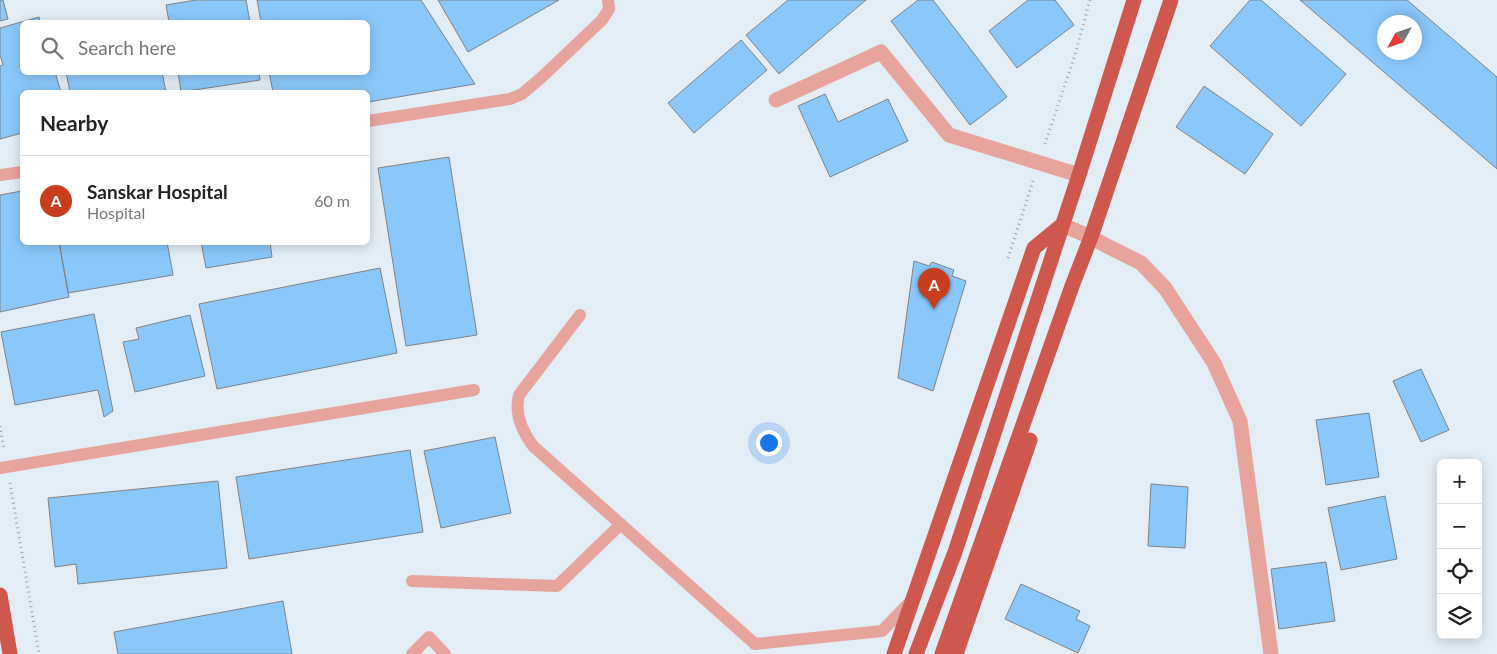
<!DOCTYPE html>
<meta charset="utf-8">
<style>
:root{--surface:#fff;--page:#f2f2f2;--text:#222;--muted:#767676;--line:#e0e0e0;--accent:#c73d1d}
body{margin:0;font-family:Lato,sans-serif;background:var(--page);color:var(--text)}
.controls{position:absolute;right:15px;bottom:15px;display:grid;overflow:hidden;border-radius:8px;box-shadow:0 2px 12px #0003}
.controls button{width:45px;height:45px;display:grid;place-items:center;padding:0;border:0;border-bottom:1px solid var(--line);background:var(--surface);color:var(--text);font:25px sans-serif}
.compass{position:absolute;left:1377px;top:15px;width:45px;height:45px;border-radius:50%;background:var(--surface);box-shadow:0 2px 12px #0003;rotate:230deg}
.you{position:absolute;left:768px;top:442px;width:18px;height:18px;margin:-12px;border:4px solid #fff;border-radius:50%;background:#1a73e8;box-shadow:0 0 0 8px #1a73e833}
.badge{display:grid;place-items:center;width:32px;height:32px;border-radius:50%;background:var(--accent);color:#fff;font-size:16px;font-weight:700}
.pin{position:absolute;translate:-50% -41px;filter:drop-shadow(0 1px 2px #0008)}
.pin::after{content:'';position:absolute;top:26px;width:18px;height:15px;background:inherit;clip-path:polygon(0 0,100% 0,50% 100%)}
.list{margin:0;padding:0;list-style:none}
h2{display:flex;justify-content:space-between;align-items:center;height:65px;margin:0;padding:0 20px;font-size:21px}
h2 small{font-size:16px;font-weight:400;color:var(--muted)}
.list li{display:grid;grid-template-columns:32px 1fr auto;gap:15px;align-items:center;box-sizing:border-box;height:90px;padding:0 20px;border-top:1px solid var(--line)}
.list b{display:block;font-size:19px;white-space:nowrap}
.list p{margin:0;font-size:16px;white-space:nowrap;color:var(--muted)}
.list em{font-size:16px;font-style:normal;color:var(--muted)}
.icon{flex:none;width:28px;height:28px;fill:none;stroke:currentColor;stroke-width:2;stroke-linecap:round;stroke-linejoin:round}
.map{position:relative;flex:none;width:1497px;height:654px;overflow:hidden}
.search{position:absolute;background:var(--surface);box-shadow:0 2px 12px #0003;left:20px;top:20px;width:350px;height:55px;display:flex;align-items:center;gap:12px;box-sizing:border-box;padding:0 18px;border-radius:8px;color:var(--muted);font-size:19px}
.panel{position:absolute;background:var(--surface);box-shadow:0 2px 12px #0003;left:20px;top:90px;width:350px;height:155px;border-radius:8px}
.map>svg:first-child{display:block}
.built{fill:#e2edf6;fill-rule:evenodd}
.building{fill:#8ac7fa;stroke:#7f8386;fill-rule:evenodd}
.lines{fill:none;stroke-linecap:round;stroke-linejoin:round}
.path{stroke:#a0a3a6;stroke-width:3;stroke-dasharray:1 4;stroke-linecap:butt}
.service{stroke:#e7a49c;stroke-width:12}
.minor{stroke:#e7a49c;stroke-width:15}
.primary{stroke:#ce574e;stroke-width:15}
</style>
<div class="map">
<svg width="1497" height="654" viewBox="0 0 1497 654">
<rect width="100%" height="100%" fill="#f4f8fc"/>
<path class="built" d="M0,0H1497V654H0ZM22,22H368V72H22ZM1384,22H1414V52H1384ZM22,92H368V242H22ZM1441,463H1478V635H1441Z"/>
<path class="building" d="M0,0H3L8,19L0,21Z
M196,0H246L250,22H169L166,5Z
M257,0H421L475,84L368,102V92H273L269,72H368V22H261Z
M438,0H559L468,52Z
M788,0H866L779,74L746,35Z
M918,0H933L1007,97L970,125L891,21Z
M1028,0H1055L1074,25L1017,68L989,31Z
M1250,0H1261L1346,74L1301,126L1210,46Z
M1300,0H1407L1497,77V169ZM1384,22H1414V52H1384Z
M39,17L40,22H22V72H55L61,92H22V133L0,139V66L3,65L0,55V28Z
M741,40L767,70L694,133L668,103Z
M66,72H162L166,92H70Z
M178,72H259L260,80L181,92Z
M1204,86L1273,134L1245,174L1176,127Z
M825,94L838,122L888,99L908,141L830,177L798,106Z
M449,157L477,335L406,346L378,168Z
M22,191V242H59L69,297L0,312V195Z
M59,242H167L173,275L68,293Z
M201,242H270L272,257L206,268Z
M914,261L929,266L932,262L954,270L952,276L966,281L933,391L898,378Z
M380,268L397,353L217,389L199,304Z
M94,314L113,411L104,417L98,390L15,405L1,332Z
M190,315L205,376L135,392L123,342L139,339L136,328Z
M1421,369L1449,430L1421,442L1393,381Z
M1369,413L1379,477L1326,485L1316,420Z
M495,437L511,513L441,528L424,451Z
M410,450L423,532L249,559L236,477Z
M218,481L227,568L78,584L76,564L55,567L48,498Z
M1151,484L1188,487L1185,548L1148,546Z
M1385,496L1397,559L1341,570L1328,508Z
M1326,562L1335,621L1279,629L1271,569Z
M1021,584L1080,611L1076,619L1090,626L1078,653L1005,619Z
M283,601L292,654H118L114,632Z"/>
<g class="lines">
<path class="path" d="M1045,144L1074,58L1090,0
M1008,258L1033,181
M0,426L4,450
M10,483L39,654"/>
<path class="service" d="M368,121L510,99L522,94L542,77L602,20L609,9L608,0
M0,175L22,172
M580,315L519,395C514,414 522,431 533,446L755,644L882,631L913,599
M0,468L474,390
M412,581L557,586L621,524
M412,654L429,637L445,654"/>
<path class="minor" d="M776,100L881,52L949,135L1079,175
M1062,225L1091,237L1105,245L1141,263L1165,288L1214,363L1240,421L1271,654"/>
<path class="primary" d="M0,595L10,654
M894,654L1034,248L1062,225
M916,654L955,552L1079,175L1134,0
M942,654L1072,286L1091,237L1171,0
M956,654L1030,440"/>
</g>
</svg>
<div class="controls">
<button>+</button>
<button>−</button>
<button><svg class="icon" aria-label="locate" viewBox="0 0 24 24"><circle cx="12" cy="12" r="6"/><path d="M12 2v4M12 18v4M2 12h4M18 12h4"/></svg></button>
<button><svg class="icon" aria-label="layers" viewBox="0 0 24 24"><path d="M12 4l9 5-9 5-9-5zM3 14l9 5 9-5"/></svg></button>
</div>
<svg class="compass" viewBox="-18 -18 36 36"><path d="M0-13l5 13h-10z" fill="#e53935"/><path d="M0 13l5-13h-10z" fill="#767676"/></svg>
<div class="you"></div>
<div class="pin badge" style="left:934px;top:309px">A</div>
<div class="search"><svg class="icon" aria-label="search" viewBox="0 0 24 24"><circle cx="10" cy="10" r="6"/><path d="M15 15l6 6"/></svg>Search here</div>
<section class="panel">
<h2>Nearby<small></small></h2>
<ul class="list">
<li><span class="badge">A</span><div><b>Sanskar Hospital</b><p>Hospital</p></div><em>60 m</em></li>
</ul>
</section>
</div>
